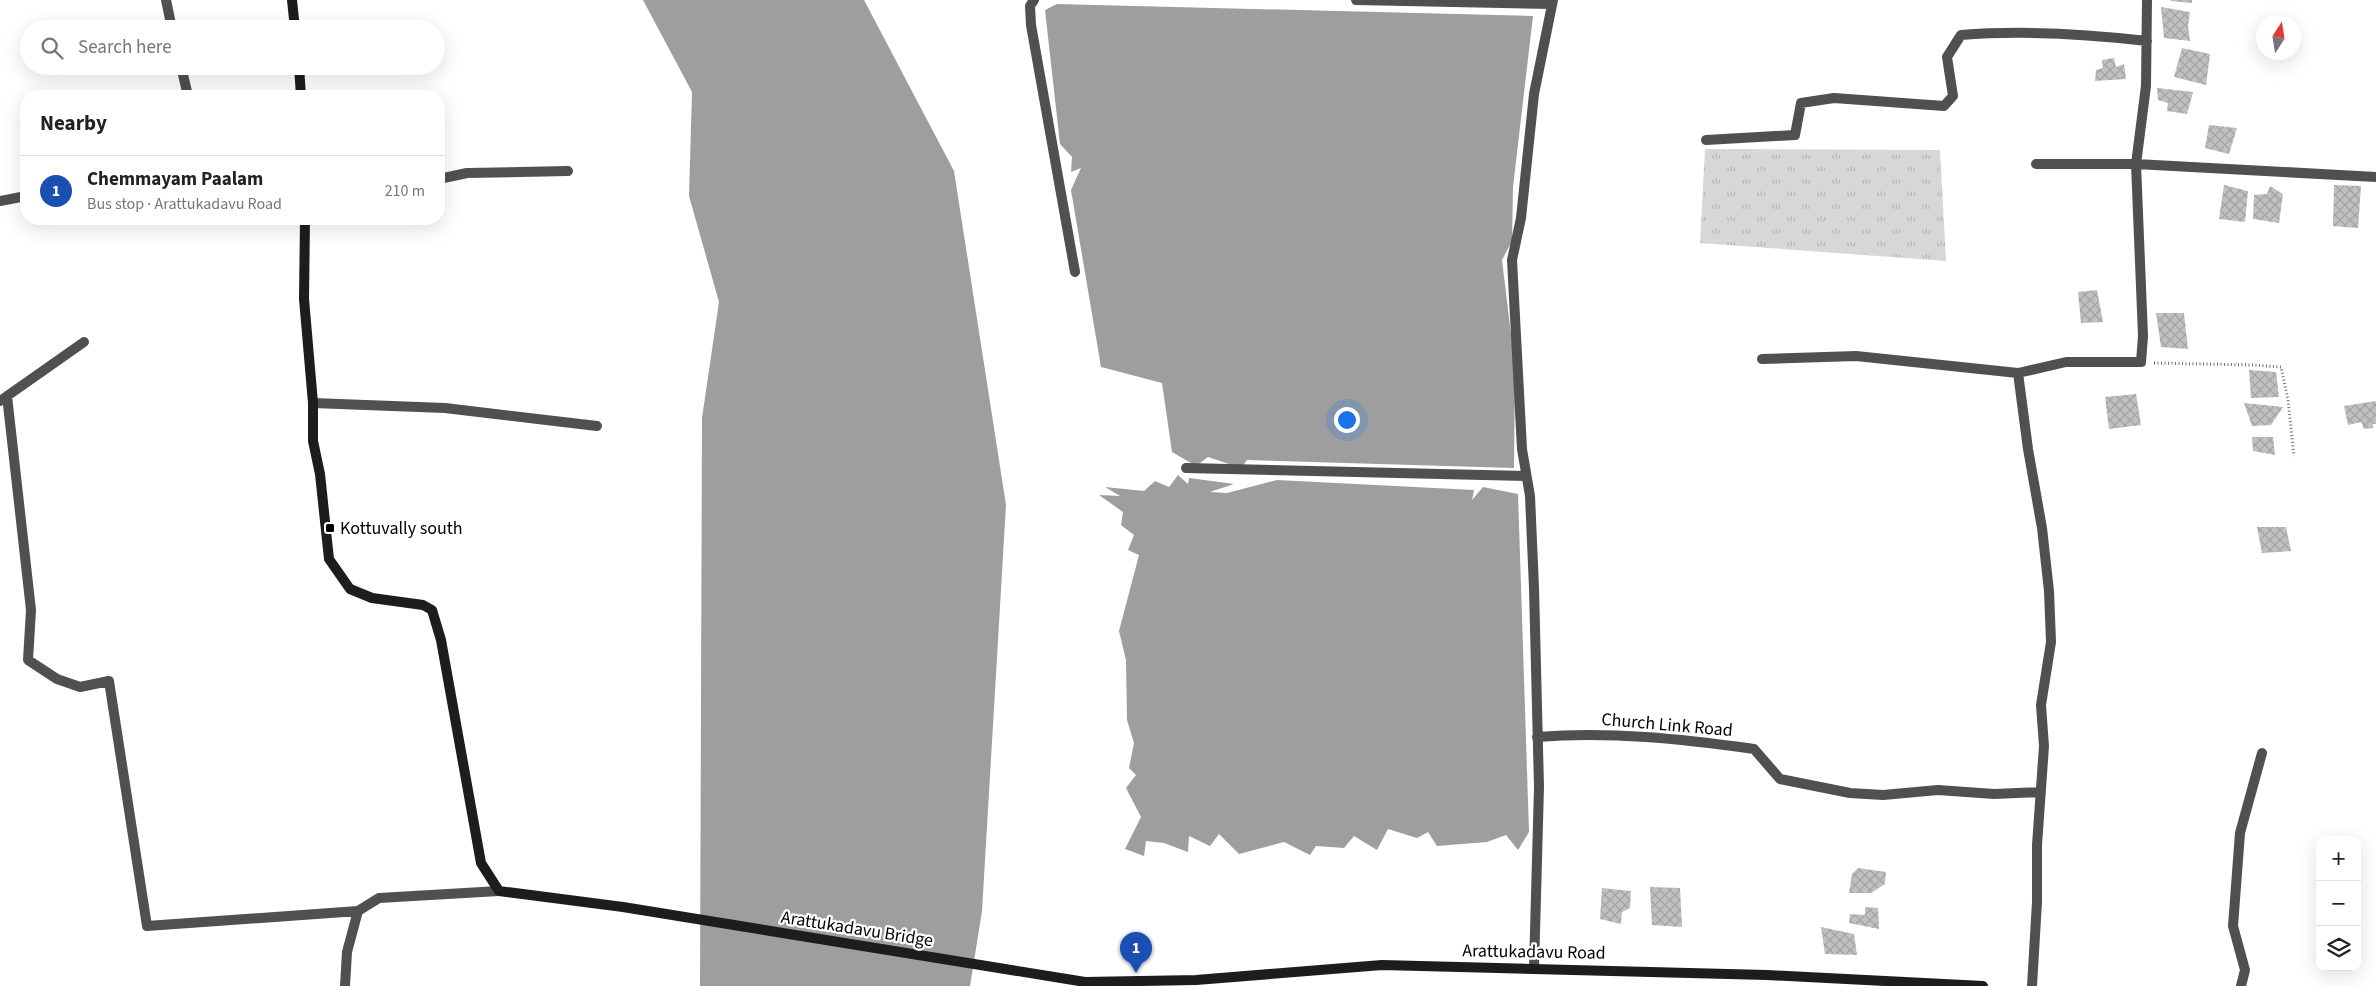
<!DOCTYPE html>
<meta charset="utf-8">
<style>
:root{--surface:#fff;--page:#f2f2f2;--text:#222;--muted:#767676;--line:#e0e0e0;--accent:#0b8043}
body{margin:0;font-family:"Source Sans 3",sans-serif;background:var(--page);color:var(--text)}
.controls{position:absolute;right:15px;bottom:15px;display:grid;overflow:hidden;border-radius:10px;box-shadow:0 5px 20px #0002}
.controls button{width:45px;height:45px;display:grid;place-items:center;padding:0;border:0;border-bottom:1px solid var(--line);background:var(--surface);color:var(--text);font:25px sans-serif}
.compass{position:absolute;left:2256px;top:15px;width:45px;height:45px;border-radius:50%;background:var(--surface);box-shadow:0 5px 20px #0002;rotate:12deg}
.you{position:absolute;left:1346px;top:419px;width:18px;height:18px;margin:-12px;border:4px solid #fff;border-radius:50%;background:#1a73e8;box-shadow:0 0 0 8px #1a73e833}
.badge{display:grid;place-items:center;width:32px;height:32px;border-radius:50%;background:var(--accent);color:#fff;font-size:16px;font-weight:700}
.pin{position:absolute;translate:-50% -41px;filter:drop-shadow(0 1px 2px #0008)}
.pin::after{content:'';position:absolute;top:26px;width:18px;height:15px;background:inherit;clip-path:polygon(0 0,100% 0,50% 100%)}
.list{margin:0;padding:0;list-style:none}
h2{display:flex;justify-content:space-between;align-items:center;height:65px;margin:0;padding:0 20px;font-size:21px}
h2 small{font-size:16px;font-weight:400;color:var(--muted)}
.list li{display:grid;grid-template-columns:32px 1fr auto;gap:15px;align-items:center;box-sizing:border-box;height:70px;padding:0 20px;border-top:1px solid var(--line)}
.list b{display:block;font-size:19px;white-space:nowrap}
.list p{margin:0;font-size:16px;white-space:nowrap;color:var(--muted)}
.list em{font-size:16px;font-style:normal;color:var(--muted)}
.icon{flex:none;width:28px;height:28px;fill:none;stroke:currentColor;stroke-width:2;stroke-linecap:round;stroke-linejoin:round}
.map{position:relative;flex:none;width:2376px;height:986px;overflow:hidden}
.search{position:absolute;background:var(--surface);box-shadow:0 5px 20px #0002;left:20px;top:20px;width:425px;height:55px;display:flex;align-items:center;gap:12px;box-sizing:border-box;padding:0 18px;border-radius:28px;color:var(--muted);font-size:19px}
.panel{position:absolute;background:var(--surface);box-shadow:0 5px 20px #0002;left:20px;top:90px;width:425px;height:135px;border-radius:20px}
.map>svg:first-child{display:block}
.grass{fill:url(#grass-tufts)}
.water{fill:#9e9e9e}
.building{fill:url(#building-cross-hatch)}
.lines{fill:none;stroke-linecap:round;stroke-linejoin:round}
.path{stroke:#727272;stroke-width:3;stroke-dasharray:1 2.5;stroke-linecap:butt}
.street{stroke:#505050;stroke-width:10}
.secondary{stroke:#1d1d1d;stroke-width:10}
.poi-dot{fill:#000;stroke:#fff;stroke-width:2}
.labels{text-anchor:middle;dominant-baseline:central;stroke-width:4.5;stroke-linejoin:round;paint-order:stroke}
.poi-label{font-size:18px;fill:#000;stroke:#fff;text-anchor:start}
.street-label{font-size:18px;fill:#000;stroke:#fff}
</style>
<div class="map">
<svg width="2376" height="986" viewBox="0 0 2376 986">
<defs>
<pattern id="grass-tufts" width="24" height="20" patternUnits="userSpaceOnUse" patternTransform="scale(1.25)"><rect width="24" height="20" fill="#d7d7d7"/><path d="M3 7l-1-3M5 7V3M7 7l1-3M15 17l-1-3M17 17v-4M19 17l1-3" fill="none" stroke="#b7b7b7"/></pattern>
<pattern id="building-cross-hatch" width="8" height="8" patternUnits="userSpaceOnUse" patternTransform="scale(1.25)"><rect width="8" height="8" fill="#c0c0c0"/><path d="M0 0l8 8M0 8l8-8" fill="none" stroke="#a3a3a3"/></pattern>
</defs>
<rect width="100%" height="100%" fill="#fff"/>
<path class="grass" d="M1705,149L1940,150L1946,261L1700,243Z"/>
<path class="water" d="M643,0H864L954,171L1006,505L982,911L970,986H700L702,418L719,302L689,196L692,92Z
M1057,4L1533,16L1513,187L1512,241L1502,260L1515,368L1514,468L1247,460L1241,468L1208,457L1196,466L1172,452L1162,383L1101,367L1071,190L1081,168L1071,172L1072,157L1060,144L1045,10Z
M1178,475L1188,484L1189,478L1234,484L1210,492L1227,493L1277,480L1474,490L1472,500L1483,487L1518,494L1529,832L1518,850L1506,835L1487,842L1437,846L1428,832L1417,838L1388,829L1377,850L1354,836L1344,848L1316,846L1310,855L1284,842L1239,854L1219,834L1210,846L1189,836L1188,852L1164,843L1146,841L1144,856L1125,849L1141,817L1126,788L1136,775L1129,768L1134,743L1127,720L1126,660L1119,631L1139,555L1128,550L1134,535L1121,525L1123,512L1099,495L1120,496L1105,487L1144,491L1155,481L1169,487Z"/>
<path class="building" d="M2171,0H2192V3L2171,1Z
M2161,7L2190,12L2188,26L2190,41L2164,38Z
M2182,48L2210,54L2206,85L2174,77Z
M2114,58L2116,67L2124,64L2126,79L2095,81L2096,70L2103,68L2102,60Z
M2157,88L2193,92L2187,114L2167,111L2168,103L2158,100Z
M2209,125L2237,128L2229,154L2205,148Z
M2224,185L2248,191L2245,222L2219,219Z
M2334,185L2361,186L2358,228L2333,226Z
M2270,186L2283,194L2279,223L2253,219L2254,195L2267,194Z
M2097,290L2103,322L2081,323L2078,292Z
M2156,313H2184L2188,349L2161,347Z
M2249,370L2276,372L2279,397L2251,398Z
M2136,394L2141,425L2109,429L2105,397Z
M2376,401V424H2373V428L2364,429L2361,422L2348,425L2344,406Z
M2244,403L2283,407L2271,425L2252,426Z
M2252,437H2273L2275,455L2253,451Z
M2257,527H2286L2291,551L2262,553Z
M1858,868L1886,872L1885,884L1871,893H1849L1852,874Z
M1650,887L1680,888L1682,927L1652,925Z
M1602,888L1631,891L1630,908L1622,912L1621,924L1600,919Z
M1865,907L1878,908L1879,929L1849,923L1850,914L1865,915Z
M1821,927L1854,934L1857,955L1825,954Z"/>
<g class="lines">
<path class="path" d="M2154,363L2253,365L2281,367L2288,400L2294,456"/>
<path class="street" d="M166,0L172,29
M1034,0L1030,6L1031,25L1075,272
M1356,0L1552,4
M181,66L188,96
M1706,140L1795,135L1801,103L1834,98L1944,106L1953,96L1947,57L1961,35C2023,30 2086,34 2147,41
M2036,164H2136L2376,177
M439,179L467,173L568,171
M0,201L26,196
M1762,359L1856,356L2018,373
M7,396L31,610L28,660L57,679L80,687L109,681L147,926L358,911
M0,401L84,342
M313,403L445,408L597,426
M1186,468L1526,476
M1537,737C1610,731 1682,739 1754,749L1780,779L1850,793L1883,795L1938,790L1994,794L2041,792
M1534,968L1539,787L1534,588L1530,496L1522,449L1512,260L1521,218L1534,94L1553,0
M345,986L347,952L358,911L379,898L499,891
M2032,986L2037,902V845L2044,746L2041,705L2051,642L2049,591L2042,528L2028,449L2018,373L2066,362H2141L2143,336L2136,164L2146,86L2147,0
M2241,986L2245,970L2233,926L2240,833L2262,753"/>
<path class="secondary" d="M292,0L295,29
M299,66L301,96
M305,219L304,299L313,403V441L320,474L329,559L350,589L372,598L423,605L432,610L441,640L481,863L499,891L623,907L1085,982L1196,980L1382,965L1767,975L1983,986"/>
</g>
<rect class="poi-dot" x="325" y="523" width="10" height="10" rx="2.5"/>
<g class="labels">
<g class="poi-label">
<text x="340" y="528">Kottuvally south</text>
</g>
<g class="street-label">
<text transform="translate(1667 725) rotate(5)">Church Link Road</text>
<text transform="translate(857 929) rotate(9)">Arattukadavu Bridge</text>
<text transform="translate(1534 952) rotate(1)">Arattukadavu Road</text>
</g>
</g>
</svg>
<div class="controls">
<button>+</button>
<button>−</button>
<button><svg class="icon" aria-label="layers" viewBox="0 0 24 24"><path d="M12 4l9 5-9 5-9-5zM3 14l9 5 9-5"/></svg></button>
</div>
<svg class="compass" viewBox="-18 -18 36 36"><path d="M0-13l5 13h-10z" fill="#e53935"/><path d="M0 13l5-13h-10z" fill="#767676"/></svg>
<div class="you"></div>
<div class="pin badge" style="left:1136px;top:973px;background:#1a4fb4">1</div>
<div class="search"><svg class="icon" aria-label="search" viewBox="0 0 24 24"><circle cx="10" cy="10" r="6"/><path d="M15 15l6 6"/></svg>Search here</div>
<section class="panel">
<h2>Nearby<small></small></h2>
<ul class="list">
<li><span class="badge" style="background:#1a4fb4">1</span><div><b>Chemmayam Paalam</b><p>Bus stop · Arattukadavu Road</p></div><em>210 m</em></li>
</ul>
</section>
</div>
